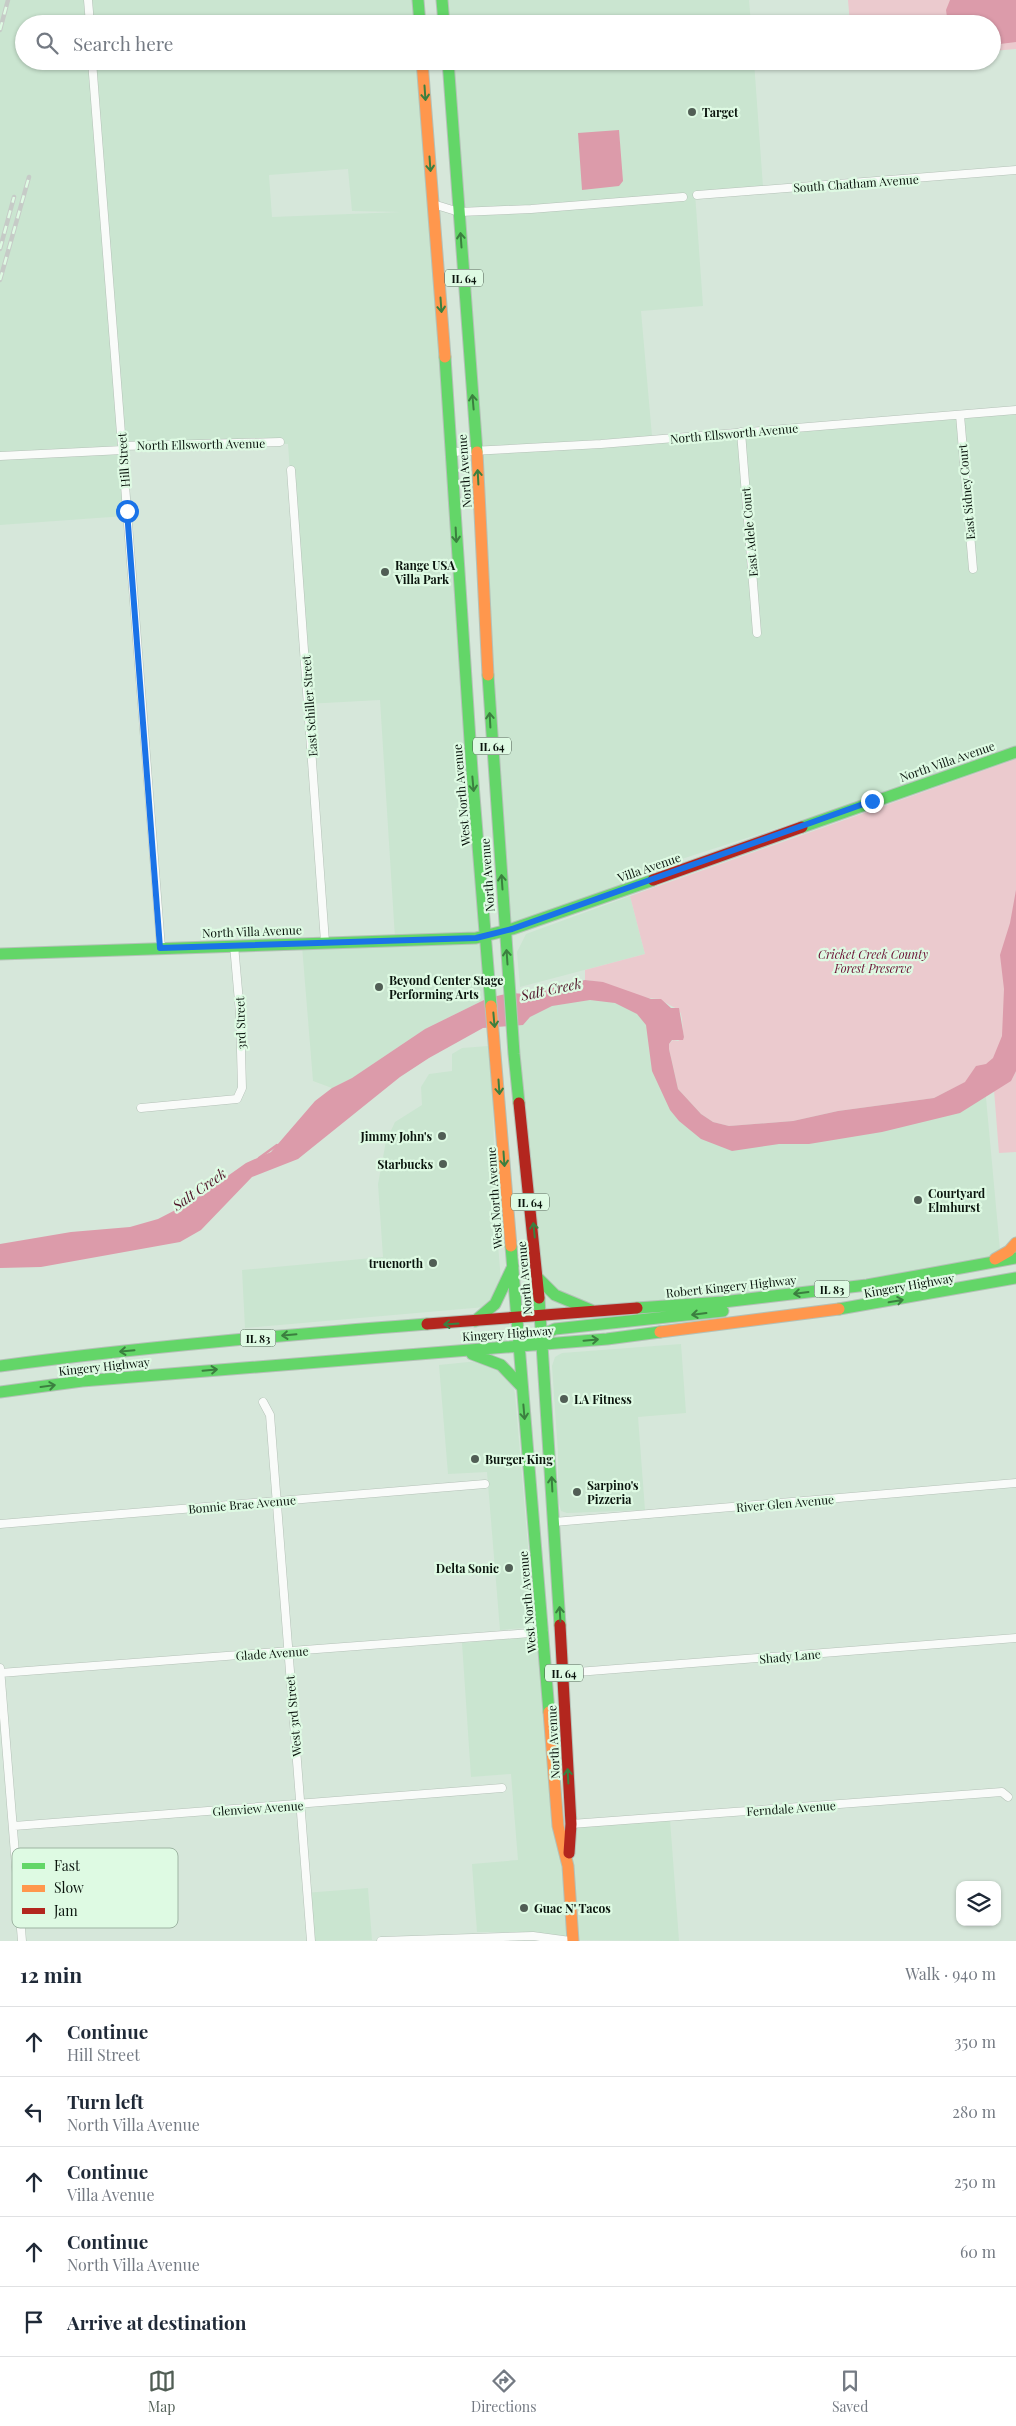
<!DOCTYPE html>
<meta charset="utf-8">
<style>
:root{--surface:#fff;--page:#f6f6f7;--text:#1f2937;--muted:#747a83;--line:#e0e1e3;--accent:#515e55}
body{margin:0;font-family:"Playfair Display",serif;background:var(--page);color:var(--text)}
.controls{position:absolute;right:15px;bottom:15px;display:grid;overflow:hidden;border-radius:10px;box-shadow:0 1px 4px #0004}
.controls button{width:45px;height:45px;display:grid;place-items:center;padding:0;border:0;border-bottom:1px solid var(--line);background:var(--surface);color:var(--text);font:25px sans-serif}
.stop{position:absolute;width:15px;height:15px;margin:-11px;border:4px solid #1a73e8;border-radius:50%;background:#fff}
.stop.end{background:#1a73e8;border-color:#fff;box-shadow:0 1px 5px #0008}
.list{margin:0;padding:0;list-style:none}
h2{display:flex;justify-content:space-between;align-items:center;height:65px;margin:0;padding:0 20px;font-size:21px}
h2 small{font-size:16px;font-weight:400;color:var(--muted)}
.list li{display:grid;grid-template-columns:32px 1fr auto;gap:15px;align-items:center;box-sizing:border-box;height:70px;padding:0 20px;border-top:1px solid var(--line)}
.list b{display:block;font-size:19px;white-space:nowrap}
.list p{margin:0;font-size:16px;white-space:nowrap;color:var(--muted)}
.list em{font-size:16px;font-style:normal;color:var(--muted)}
.icon{flex:none;width:28px;height:28px;fill:none;stroke:currentColor;stroke-width:2;stroke-linecap:round;stroke-linejoin:round}
.map{position:relative;flex:none;width:1016px;height:1941px;overflow:hidden}
.search{position:absolute;background:var(--surface);box-shadow:0 1px 4px #0004;left:15px;right:15px;top:15px;height:55px;display:flex;align-items:center;gap:12px;box-sizing:border-box;padding:0 18px;border-radius:28px;color:var(--muted);font-size:19px}
.sheet{height:415px;background:var(--surface)}
nav{display:flex;justify-content:space-around;align-items:center;box-sizing:border-box;height:70px;border-top:1px solid var(--line);background:var(--surface);font-size:14px;color:var(--muted)}
nav a{display:grid;justify-items:center;gap:2px}
nav .on{color:var(--accent)}
.map>svg:first-child{display:block}
.built{fill:#cae5d0;fill-rule:evenodd}
.green{fill:#ebcace}
.water{fill:#dc9baa}
.lines{fill:none;stroke-linecap:round;stroke-linejoin:round}
.stream{stroke:#dc9baa;stroke-width:2.5}
.street-casing{stroke:#b4c1b7;stroke-width:9}
.fast-casing{stroke:#b4c1b7;stroke-width:13}
.slow-casing{stroke:#b4c1b7;stroke-width:13}
.jam-casing{stroke:#b4c1b7;stroke-width:13}
.street{stroke:#f9fbf9;stroke-width:8}
.fast{stroke:#63d668;stroke-width:11}
.slow{stroke:#ff974d;stroke-width:11}
.jam{stroke:#b3261e;stroke-width:11}
.rail-casing{stroke:#c6cbc7;stroke-width:4.5}
.rail{stroke:#defae3;stroke-width:2.5;stroke-dasharray:8;stroke-linecap:butt}
.oneway{stroke:#3b7f3f}
.route{stroke:#1a73e8;stroke-width:6}
.poi-dot{fill:#515e55;stroke:#defae3;stroke-width:2}
.labels{text-anchor:middle;dominant-baseline:central;stroke-width:4.5;stroke-linejoin:round;paint-order:stroke}
.shield{fill:#defae3;stroke:#4a594d;stroke-width:1}
.shield-label{font-size:11px;font-weight:bold;fill:#0a140d}
.poi-label{font-size:12px;font-weight:bold;fill:#0a140d;stroke:#defae3;text-anchor:start}
.street-label{font-size:12px;fill:#0a140d;stroke:#defae3}
.park-label{font-size:12px;font-style:italic;fill:#6a1133;stroke:#defae3}
.water-label{font-size:14px;font-style:italic;fill:#4f1227;stroke:#defae3}
.key{fill:#defae3;stroke:#9eb5a3;stroke-width:1}
.key-label{font-size:14px;fill:#0a140d}
</style>
<div class="map">
<svg width="1016" height="1941" viewBox="0 0 1016 1941">
<rect width="100%" height="100%" fill="#d6e7da"/>
<path class="built" d="M0,0H415L417,24H24V61H420L484,931L470,935L395,938L380,700L306,704L288,444H120L125,516L0,525ZM348,169L352,211L401,212L272,217L269,175Z
M446,0H749L751,24H448Z
M450,61H754L763,187L695,193L703,306L641,311L652,436L480,448Z
M1016,413V751L660,866V872L507,927L480,453Z
M630,896L645,954L520,987L517,952L526,934Z
M483,941L488,998L425,1029L352,1078L332,1088L313,1081L302,946Z
M575,996L609,997L646,1016L725,1142L985,1087L1000,1250L987,1259L785,1291L544,1312L517,1020L532,1009Z
M488,1046L493,1097L495,1208L501,1281L499,1288L485,1307L245,1328L242,1270L383,1257L378,1184L386,1141L395,1122L422,1105L421,1087L429,1074L452,1071V1054L462,1048Z
M681,1344L686,1413L638,1417L645,1510L567,1513L561,1511L558,1500V1452L552,1366L555,1357L562,1353Z
M478,1361L488,1362L513,1384L515,1394L534,1617L533,1622L525,1628L500,1630L487,1472L448,1474L439,1365Z
M541,1636L568,1937L530,1932H477L472,1864L518,1860L511,1774L471,1777L462,1643Z
M670,1819L679,1941L576,1940L570,1866L573,1827Z
M368,1888L372,1940L307,1941L305,1893Z"/>
<path class="green" d="M848,0H1016V49L992,51V24H850Z
M1016,759V1152L999,1153L994,1090L966,1082L934,1098L838,1111L793,1121L729,1126L713,1122L701,1114L678,1089L669,1049V1044L673,1040L678,1041L684,1037C682,1030 683,1017 680,1012C679,1008 665,1004 660,999C634,999 612,982 585,980V970L645,954L630,896Z"/>
<path class="water" d="M950,0H1016V42L992,45V24H948L946,10Z
M619,130L623,181L619,186L582,190L578,133Z
M1016,890V1071L1011,1081L960,1113L882,1132L809,1144H779L732,1151L701,1139L679,1121L670,1110L652,1071L646,1025L637,1014L615,1003L590,1000L552,1006L530,1017L523,1025L483,1028L429,1058L400,1077L298,1159L252,1177L201,1230L180,1242L41,1267L0,1268V1244L71,1232L130,1227L158,1219L191,1202L246,1163L271,1152L315,1101L332,1088L352,1078L425,1029L488,998L510,993L527,994L585,980L603,982L651,999H661L671,1008H679L684,1037L683,1040H672L669,1044V1049L678,1089L701,1114L713,1122L729,1126L793,1121L838,1111L934,1098L965,1082L976,1066L986,1064L993,1058L1002,1036L1004,989L1000,955L1010,923Z"/>
<g class="lines">
<path class="stream" d="M259,1158L277,1145"/>
<g class="street-casing">
<path id="street" d="M88,0L90,24
M92,61L161,948
M697,195L1016,170
M433,204L459,212L531,209L683,197
M960,415L973,569
M741,432L757,633
M122,446L280,442
M452,452L601,444L1016,410
M0,456L123,450
M291,470L325,942
M141,1108L237,1099L242,1088L240,1013L234,945
M263,1402L270,1415L311,1941
M554,1522L1016,1483
M0,1524L485,1484
M0,1668L22,1941
M0,1673L544,1632
M564,1673L1016,1638
M571,1824L1002,1792L1008,1797
M14,1826L502,1788
M381,1941L533,1936L570,1941"/>
</g>
<g class="fast-casing">
<path id="fast" d="M418,0L420,24
M442,0L444,24
M448,61L477,452
M445,357L472,771L491,1006
M488,675L514,1054L519,1103
M802,827L1016,752
M0,954L476,938L512,929L653,880
M511,1246L549,1712
M538,1278L555,1295L591,1310
M539,1298L560,1625
M637,1308L723,1302L867,1285L1016,1258
M839,1309L1016,1278
M475,1321L495,1304L513,1266
M526,1342L555,1329L723,1311
M472,1354L501,1365L522,1387
M0,1366C142,1347 285,1335 427,1324
M0,1392L82,1381L607,1339L660,1332"/>
</g>
<g class="slow-casing">
<path id="slow" d="M422,61L445,357
M477,452L488,675
M491,1006L511,1246
M995,1259L1009,1251L1016,1243
M660,1332L839,1309
M549,1712L558,1826L568,1866L573,1941"/>
</g>
<g class="jam-casing">
<path id="jam" d="M653,880L802,827
M519,1103L539,1298
M427,1324L637,1308
M560,1625L571,1824L569,1853"/>
</g>
<use href="#street" class="street"/>
<use href="#fast" class="fast"/>
<use href="#slow" class="slow"/>
<use href="#jam" class="jam"/>
<g class="rail-casing">
<path id="rail" d="M0,30L8,0
M0,249L14,197
M0,280L29,177"/>
</g>
<use href="#rail" class="rail"/>
</g>
<defs><path id="oneway-shaft" d="M-6 0H5M1.5-3L5.5 0L1.5 3" fill="none" stroke-width="1.6" stroke-linecap="round" stroke-linejoin="round" transform="scale(1.25)"/></defs>
<g class="oneway">
<use href="#oneway-shaft" transform="translate(425 93) rotate(86)"/>
<use href="#oneway-shaft" transform="translate(430 164) rotate(86)"/>
<use href="#oneway-shaft" transform="translate(461 240) rotate(-94)"/>
<use href="#oneway-shaft" transform="translate(441 305) rotate(86)"/>
<use href="#oneway-shaft" transform="translate(473 402) rotate(-95)"/>
<use href="#oneway-shaft" transform="translate(478 477) rotate(-93)"/>
<use href="#oneway-shaft" transform="translate(456 535) rotate(87)"/>
<use href="#oneway-shaft" transform="translate(490 720) rotate(-93)"/>
<use href="#oneway-shaft" transform="translate(473 784) rotate(85)"/>
<use href="#oneway-shaft" transform="translate(502 882) rotate(-94)"/>
<use href="#oneway-shaft" transform="translate(507 957) rotate(-94)"/>
<use href="#oneway-shaft" transform="translate(494 1020) rotate(85)"/>
<use href="#oneway-shaft" transform="translate(499 1087) rotate(86)"/>
<use href="#oneway-shaft" transform="translate(504 1159) rotate(86)"/>
<use href="#oneway-shaft" transform="translate(534 1230) rotate(-96)"/>
<use href="#oneway-shaft" transform="translate(801 1293) rotate(173)"/>
<use href="#oneway-shaft" transform="translate(896 1301) rotate(-10)"/>
<use href="#oneway-shaft" transform="translate(699 1314) rotate(173)"/>
<use href="#oneway-shaft" transform="translate(451 1324) rotate(176)"/>
<use href="#oneway-shaft" transform="translate(289 1335) rotate(175)"/>
<use href="#oneway-shaft" transform="translate(591 1340) rotate(-5)"/>
<use href="#oneway-shaft" transform="translate(127 1351) rotate(175)"/>
<use href="#oneway-shaft" transform="translate(210 1370) rotate(-5)"/>
<use href="#oneway-shaft" transform="translate(48 1386) rotate(-8)"/>
<use href="#oneway-shaft" transform="translate(524 1412) rotate(85)"/>
<use href="#oneway-shaft" transform="translate(552 1484) rotate(-93)"/>
<use href="#oneway-shaft" transform="translate(560 1614) rotate(-93)"/>
<use href="#oneway-shaft" transform="translate(568 1776) rotate(-93)"/>
</g>
<g class="lines">
<path class="route" d="M127,511L160,948L476,938L512,929L872,801"/>
</g>
<g class="poi-dot">
<circle cx="692" cy="112" r="5"/>
<circle cx="385" cy="572" r="5"/>
<circle cx="379" cy="987" r="5"/>
<circle cx="442" cy="1136" r="5"/>
<circle cx="443" cy="1164" r="5"/>
<circle cx="918" cy="1200" r="5"/>
<circle cx="433" cy="1263" r="5"/>
<circle cx="564" cy="1399" r="5"/>
<circle cx="475" cy="1459" r="5"/>
<circle cx="577" cy="1492" r="5"/>
<circle cx="509" cy="1568" r="5"/>
<circle cx="524" cy="1908" r="5"/>
</g>
<g class="labels">
<g class="shield">
<rect x="445" y="269.5" width="38" height="17" rx="4"/>
<rect x="473" y="737.5" width="38" height="17" rx="4"/>
<rect x="511" y="1193.5" width="38" height="17" rx="4"/>
<rect x="814.5" y="1280.5" width="35" height="17" rx="4"/>
<rect x="240.5" y="1329.5" width="35" height="17" rx="4"/>
<rect x="545" y="1664.5" width="38" height="17" rx="4"/>
</g>
<g class="shield-label">
<text x="464" y="278">IL 64</text>
<text x="492" y="746">IL 64</text>
<text x="530" y="1202">IL 64</text>
<text x="832" y="1289">IL 83</text>
<text x="258" y="1338">IL 83</text>
<text x="564" y="1673">IL 64</text>
</g>
<g class="poi-label">
<text x="702" y="112">Target</text>
<text x="395" y="565">Range USA<tspan x="395" dy="14">Villa Park</tspan></text>
<text x="389" y="980">Beyond Center Stage<tspan x="389" dy="14">Performing Arts</tspan></text>
<text x="432" y="1136" text-anchor="end">Jimmy John's</text>
<text x="433" y="1164" text-anchor="end">Starbucks</text>
<text x="928" y="1193">Courtyard<tspan x="928" dy="14">Elmhurst</tspan></text>
<text x="423" y="1263" text-anchor="end">truenorth</text>
<text x="574" y="1399">LA Fitness</text>
<text x="485" y="1459">Burger King</text>
<text x="587" y="1485">Sarpino's<tspan x="587" dy="14">Pizzeria</tspan></text>
<text x="499" y="1568" text-anchor="end">Delta Sonic</text>
<text x="534" y="1908">Guac N' Tacos</text>
</g>
<g class="street-label">
<text transform="translate(856 183) rotate(-4)">South Chatham Avenue</text>
<text transform="translate(734 433) rotate(-5)">North Ellsworth Avenue</text>
<text transform="translate(201 444) rotate(-1)">North Ellsworth Avenue</text>
<text transform="translate(123 460) rotate(-94)">Hill Street</text>
<text transform="translate(464 471) rotate(-94)">North Avenue</text>
<text transform="translate(966 492) rotate(-95)">East Sidney Court</text>
<text transform="translate(749 532) rotate(-95)">East Adele Court</text>
<text transform="translate(309 706) rotate(-94)">East Schiller Street</text>
<text transform="translate(947 761) rotate(-19)">North Villa Avenue</text>
<text transform="translate(461 795) rotate(-95)">West North Avenue</text>
<text transform="translate(649 867) rotate(-19)">Villa Avenue</text>
<text transform="translate(487 875) rotate(-94)">North Avenue</text>
<text transform="translate(252 931) rotate(-2)">North Villa Avenue</text>
<text transform="translate(240 1023) rotate(-92)">3rd Street</text>
<text transform="translate(494 1198) rotate(-94)">West North Avenue</text>
<text transform="translate(524 1278) rotate(-95)">North Avenue</text>
<text transform="translate(909 1285) rotate(-10)">Kingery Highway</text>
<text transform="translate(731 1286) rotate(-6)">Robert Kingery Highway</text>
<text transform="translate(508 1333) rotate(-4)">Kingery Highway</text>
<text transform="translate(104 1366) rotate(-6)">Kingery Highway</text>
<text transform="translate(785 1503) rotate(-5)">River Glen Avenue</text>
<text transform="translate(242 1504) rotate(-5)">Bonnie Brae Avenue</text>
<text transform="translate(527 1602) rotate(-95)">West North Avenue</text>
<text transform="translate(272 1653) rotate(-4)">Glade Avenue</text>
<text transform="translate(790 1656) rotate(-5)">Shady Lane</text>
<text transform="translate(293 1716) rotate(-95)">West 3rd Street</text>
<text transform="translate(553 1742) rotate(-93)">North Avenue</text>
<text transform="translate(258 1808) rotate(-4)">Glenview Avenue</text>
<text transform="translate(791 1808) rotate(-4)">Ferndale Avenue</text>
</g>
<g class="park-label">
<text x="873" y="954">Cricket Creek County<tspan x="873" dy="14">Forest Preserve</tspan></text>
</g>
<g class="water-label">
<text transform="translate(551 989) rotate(-12)">Salt Creek</text>
<text transform="translate(199 1189) rotate(-35)">Salt Creek</text>
</g>
</g>
<rect x="12" y="1848" width="166" height="80" rx="8" class="key"/>
<rect x="22" y="1863" width="23" height="6" fill="#63d668"/>
<rect x="22" y="1885" width="23" height="7" fill="#ff974d"/>
<rect x="22" y="1908" width="23" height="6" fill="#b3261e"/>
<g class="key-label">
<text x="54" y="1871">Fast</text>
<text x="54" y="1893">Slow</text>
<text x="54" y="1916">Jam</text>
</g>
</svg>
<div class="controls">
<button><svg class="icon" aria-label="layers" viewBox="0 0 24 24"><path d="M12 4l9 5-9 5-9-5zM3 14l9 5 9-5"/></svg></button>
</div>
<div class="stop" style="left:127px;top:511px"></div>
<div class="stop end" style="left:872px;top:801px"></div>
<div class="search"><svg class="icon" aria-label="search" viewBox="0 0 24 24"><circle cx="10" cy="10" r="6"/><path d="M15 15l6 6"/></svg>Search here</div>
</div>
<section class="sheet">
<h2>12 min<small>Walk · 940 m</small></h2>
<ul class="list">
<li><svg class="icon" aria-label="ahead" viewBox="0 0 24 24"><path d="M12 20V5M6 11l6-6 6 6"/></svg><div><b>Continue</b><p>Hill Street</p></div><em>350 m</em></li>
<li><svg class="icon" aria-label="left" viewBox="0 0 24 24"><path d="M17 20v-9H6M10 6l-5 5 5 5"/></svg><div><b>Turn left</b><p>North Villa Avenue</p></div><em>280 m</em></li>
<li><svg class="icon" aria-label="ahead" viewBox="0 0 24 24"><path d="M12 20V5M6 11l6-6 6 6"/></svg><div><b>Continue</b><p>Villa Avenue</p></div><em>250 m</em></li>
<li><svg class="icon" aria-label="ahead" viewBox="0 0 24 24"><path d="M12 20V5M6 11l6-6 6 6"/></svg><div><b>Continue</b><p>North Villa Avenue</p></div><em>60 m</em></li>
<li><svg class="icon" aria-label="arrive" viewBox="0 0 24 24"><path d="M6 21V4h12l-3 4 3 4H6"/></svg><div><b>Arrive at destination</b></div></li>
</ul>
</section>
<nav>
<a class="on"><svg class="icon" aria-label="map" viewBox="0 0 24 24"><path d="M3 6l6-2 6 2 6-2v14l-6 2-6-2-6 2zM9 4v14M15 6v14"/></svg>Map</a>
<a><svg class="icon" aria-label="directions" viewBox="0 0 24 24"><path d="M12 3l9 9-9 9-9-9zM9 14v-3h6M13 9l2 2-2 2"/></svg>Directions</a>
<a><svg class="icon" aria-label="saved" viewBox="0 0 24 24"><path d="M7 4h10v16l-5-4-5 4z"/></svg>Saved</a>
</nav>
